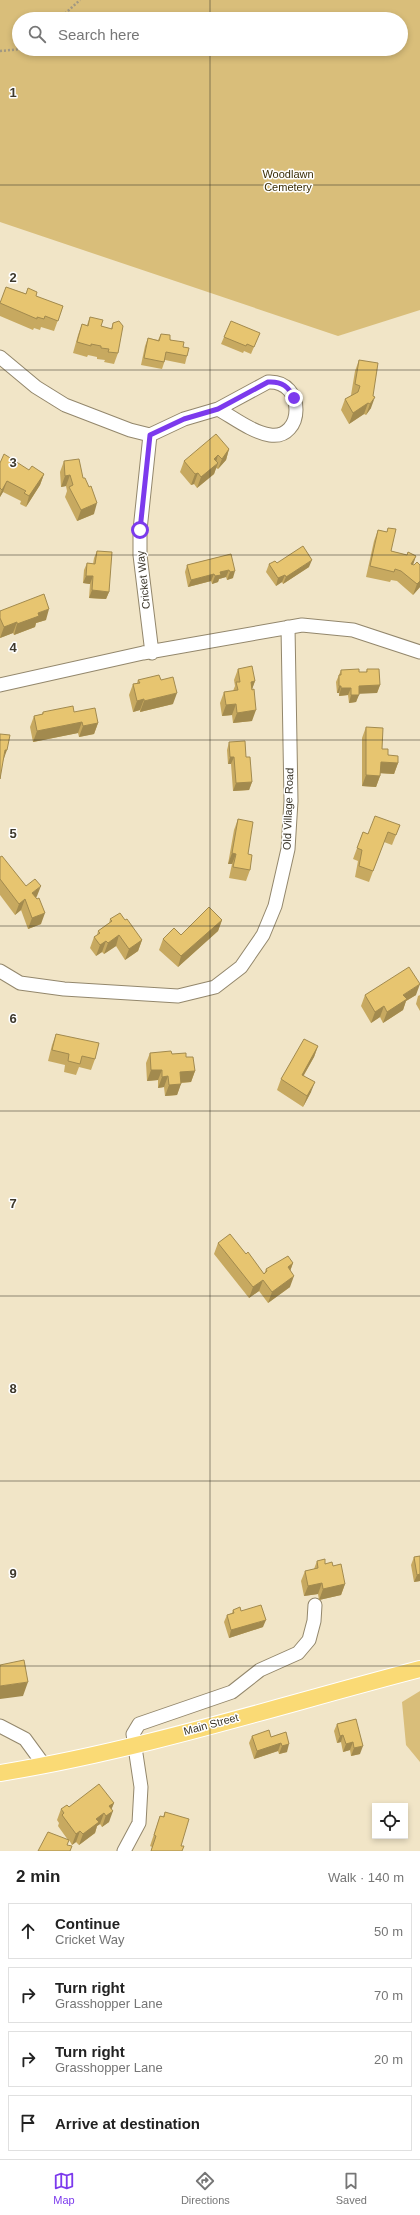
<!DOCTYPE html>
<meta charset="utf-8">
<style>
:root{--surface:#fff;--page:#f2f2f2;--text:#222;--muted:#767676;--line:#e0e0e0;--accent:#7c3aed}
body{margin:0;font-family:Arial,sans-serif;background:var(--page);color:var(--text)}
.controls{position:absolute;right:12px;bottom:12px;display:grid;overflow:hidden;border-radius:0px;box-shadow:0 2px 6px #0003}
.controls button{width:36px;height:36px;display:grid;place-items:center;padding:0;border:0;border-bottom:1px solid var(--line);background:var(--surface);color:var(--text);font:20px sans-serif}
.stop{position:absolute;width:12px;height:12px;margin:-9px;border:3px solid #7c3aed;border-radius:50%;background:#fff}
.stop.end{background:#7c3aed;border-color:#fff;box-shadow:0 1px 4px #0008}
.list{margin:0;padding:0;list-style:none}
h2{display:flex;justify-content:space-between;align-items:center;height:52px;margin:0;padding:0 16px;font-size:17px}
h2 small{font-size:13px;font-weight:400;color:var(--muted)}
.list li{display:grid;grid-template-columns:26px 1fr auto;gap:12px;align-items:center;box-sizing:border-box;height:56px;margin:0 8px 8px;padding:0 8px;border:1px solid var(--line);border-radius:0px}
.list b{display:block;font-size:15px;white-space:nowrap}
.list p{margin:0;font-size:13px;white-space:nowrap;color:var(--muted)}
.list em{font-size:13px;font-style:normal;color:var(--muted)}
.icon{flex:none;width:22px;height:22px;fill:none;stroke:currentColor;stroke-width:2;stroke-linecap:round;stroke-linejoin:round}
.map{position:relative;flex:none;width:420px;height:1851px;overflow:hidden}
.search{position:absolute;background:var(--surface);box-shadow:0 2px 6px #0003;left:12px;right:12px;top:12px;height:44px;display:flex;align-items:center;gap:10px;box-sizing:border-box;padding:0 14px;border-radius:22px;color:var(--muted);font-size:15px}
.sheet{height:308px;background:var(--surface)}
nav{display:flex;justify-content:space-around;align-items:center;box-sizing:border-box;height:56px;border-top:1px solid var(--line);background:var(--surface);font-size:11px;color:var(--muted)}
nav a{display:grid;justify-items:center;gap:2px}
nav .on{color:var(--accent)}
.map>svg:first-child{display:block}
.green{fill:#d9be7a;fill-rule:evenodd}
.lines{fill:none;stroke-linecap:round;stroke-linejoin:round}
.minor-casing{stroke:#93876c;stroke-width:15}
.major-casing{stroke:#fff;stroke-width:18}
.path{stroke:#a19882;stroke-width:2.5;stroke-dasharray:2 2;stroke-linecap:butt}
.minor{stroke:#fff;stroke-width:13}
.major{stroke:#fada75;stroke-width:16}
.wall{fill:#c7a960}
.shaded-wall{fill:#a28a4e}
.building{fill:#e7c570;stroke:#a28a4e}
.route{stroke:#7c3aed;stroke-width:5}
.grid{fill:none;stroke:#3d382c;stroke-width:1;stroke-opacity:0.55}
.labels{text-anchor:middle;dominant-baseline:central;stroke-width:3;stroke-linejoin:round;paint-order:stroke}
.park-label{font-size:11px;fill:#3a2d06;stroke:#fff}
.street-label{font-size:11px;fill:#3d382c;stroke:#fff}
.grid-label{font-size:13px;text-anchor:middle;font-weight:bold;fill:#3d382c;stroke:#fff;stroke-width:3;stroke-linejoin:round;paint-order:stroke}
</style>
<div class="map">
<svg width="420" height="1851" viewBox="0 0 420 1851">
<rect width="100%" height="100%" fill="#f1e5c7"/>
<path class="green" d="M0,0H420V310L338,336L0,222ZM19,19H401V49H19Z
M420,1691V1762L406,1745L402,1702Z"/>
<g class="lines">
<g class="minor-casing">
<path id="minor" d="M0,357L36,387L65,405L130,430L150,435L184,419L218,409L268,382C306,380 304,440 270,435C252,432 234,418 218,409
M150,435L140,530V555L152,653
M0,685L143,653L302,625L353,630L420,652
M0,971L20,983L64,989L178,996L215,987L241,967L263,935L275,906L288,849L291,801L288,627
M0,1726L25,1739L44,1765
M124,1851L139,1823L141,1787L133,1734L139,1724L232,1692L260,1670L298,1653L309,1640L314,1621L315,1605"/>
</g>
<g class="major-casing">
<path id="major" d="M0,1773C142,1750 281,1705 420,1669"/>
</g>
<path class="path" d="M59,19L80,0
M0,51L22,49"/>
<use href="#minor" class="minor"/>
<use href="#major" class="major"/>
</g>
<path class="wall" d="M6,287L63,306L54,331L41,327L40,330L34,328L33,330L0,316V304Z
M90,317L101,326L111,329L113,323L118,353L114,364L104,362L105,360L97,359V357L88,355L87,357L73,353L78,335L82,324L87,325Z
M161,334L183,347L187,356L185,364L165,360L162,369L141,365L145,346L148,338L158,340Z
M224,337L257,340L251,354L244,351L243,353L221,344Z
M359,360L371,408L366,415L364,414L349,424L341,410L345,399L352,395H351L355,371Z
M229,449L226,460L218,469L216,468L214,474L197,488L194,484L191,485L180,472L184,461Z
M64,461L83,478L94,514L77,521L65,497L67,491L66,486L61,487L60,472Z
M0,463L44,474L40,485L26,507L20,504L21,501L3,492L0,497Z
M388,528L391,551L407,555L408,552L416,556L413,565L420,587L413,595L397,581L391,580L390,582L366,577L374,541L378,530L387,532Z
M97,551L109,592L106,599L89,598L90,584L83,583L84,570L87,563L93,564L94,558Z
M231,554L233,578L227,580L226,577L219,579L218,582L212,584L211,581L188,587L185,572L187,565Z
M277,563L309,567L283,584L282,582L276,586L266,572L269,564Z
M0,611L46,620L36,623L35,627L14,635L13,633L0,638Z
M238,669L255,681L252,689V721L233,723L232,715L222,716L220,703L224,692L233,691L235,686L234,680Z
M367,669L380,685L377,693H359L356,702L349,703L348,695L339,696V693H337L336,682L341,670L359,672H366Z
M138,680H161L173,704L140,712V710L133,712L129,695L133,684L137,683Z
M43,712H74L98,723L94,734L79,737L78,733L33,742L30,727L34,716L42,714Z
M366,727L382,749L388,755L398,763L394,774L380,773V776L376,787L362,786V738Z
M229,742L246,757L252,782L249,790L233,791L231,764H228L227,750Z
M238,819L248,854L250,870L246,881L229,878L232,864H228L234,830Z
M400,825L392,845L384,842L369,882L355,877L358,861L353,859L363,832L368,834Z
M0,857L26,886L37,896L36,898L41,924L28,929L21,910L15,915L0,895Z
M110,919L125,920L142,940L138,951L125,960L116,946L104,954L102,952L96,956L90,948L94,937L97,935L98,931L109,924Z
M222,920L218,931L178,967L159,950L163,939L181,935Z
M365,995H416L406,1001L403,1010L383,1023L380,1017L371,1023L361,1006Z
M420,995V1011L416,1004L418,996Z
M56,1034L95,1059L91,1070L79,1067L76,1075L64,1072L65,1065L48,1061L52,1045Z
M318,1046L314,1057L304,1075L311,1092L303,1107L277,1090L281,1079Z
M150,1053L172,1054L186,1057L195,1071L191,1082L181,1083L177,1095L165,1096L164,1087L158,1088V1080L147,1081L146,1063Z
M218,1243L246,1254L264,1274L266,1269L293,1263L290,1271V1287L268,1303L259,1291L249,1298L214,1254Z
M420,1556V1581L414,1582L411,1565L414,1557Z
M317,1561L333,1566L345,1584L341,1595L319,1600L318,1594L304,1596L301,1581L305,1571L314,1569Z
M233,1610L241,1611L263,1627L229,1638L224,1622L227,1615L232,1613Z
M356,1719L360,1754L351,1756L350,1750L343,1752L341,1742L337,1743L334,1731L337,1724Z
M286,1732L287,1752L279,1754L278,1751L254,1759L249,1743L252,1736L271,1737Z
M114,1803L111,1809L109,1822L102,1827L100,1824L97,1826L95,1833L79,1845L76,1842L72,1845L69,1840L38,1851L68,1840L58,1826L59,1823L57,1820L61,1809L69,1807Z
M165,1812L181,1846L182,1851H151L152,1847L150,1846L160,1816L163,1817Z"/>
<path class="shaded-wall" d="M375,397L371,408L366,415L370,404Z
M368,403L364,414L349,424L353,413Z
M229,449L226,460L218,469L222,459Z
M218,455L215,466L218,463L214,474L197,488L201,477L214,459Z
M198,473L194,484L191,485L195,474Z
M44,474L40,485L26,507L29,496Z
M70,475L66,486L61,487L65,476Z
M7,481L3,492L0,497V494L2,490Z
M97,503L94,514L77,521L81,510Z
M416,556L412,567L411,564Z
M312,560L309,567L283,584L286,577Z
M229,570L226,577L219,579L218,582L212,584L215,576L220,572Z
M235,571L233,578L227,580L230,572Z
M214,574L211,581L188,587L191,580Z
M285,575L282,582L276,586L278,578Z
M86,576H93L90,584L83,583Z
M420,581V587L413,595L417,584Z
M92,590L109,592L106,599L89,598Z
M49,609L46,620L36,623L35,627L14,635L17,624L38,613Z
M17,622L13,633L0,638L4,627Z
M255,681L251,692V682Z
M380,685L377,693L356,694L359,686Z
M339,686H341L339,693H337Z
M341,688H351L348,695L339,696Z
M177,693L173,704L140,712L144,701Z
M351,695H359L356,702L349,703Z
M144,699L140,710L133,712L137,701Z
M236,704L232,715L222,716L226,705Z
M256,710L252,721L233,723L237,713Z
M82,722L78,733L33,742L37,731Z
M98,723L94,734L79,737L83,726Z
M5,750H7L3,761Z
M230,757H234L231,764H228Z
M381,762L398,763L394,774L377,773Z
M366,775L380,776L376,787L362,786Z
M252,782L249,790L233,791L236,783Z
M232,853L236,854L232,864H228Z
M41,886L37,896L28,904L32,893Z
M25,899L21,910L15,915L19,904Z
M45,913L41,924L28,929L32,918Z
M222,920L218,931L178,967L181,956Z
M119,935L116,946L104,954L108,943Z
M142,940L138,951L125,960L129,949Z
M106,941L102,952L96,956L100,945Z
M420,984L416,995L406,1001L403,1010L383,1023L387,1012L403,995Z
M384,1006L380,1017L371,1023L375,1012Z
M318,1046L314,1057L298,1085L302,1075Z
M151,1070H162L158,1080L147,1081Z
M195,1071L191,1082L176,1083L180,1072Z
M168,1076L164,1087L158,1088L162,1077Z
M315,1082L311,1092L303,1107L307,1096Z
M181,1084L177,1095L165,1096L169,1085Z
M293,1263L289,1274L288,1267Z
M294,1276L290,1287L268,1303L272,1292Z
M263,1280L259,1291L249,1298L253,1287Z
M420,1574V1581L414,1582L417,1575Z
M322,1583L318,1594L304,1596L308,1586Z
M345,1584L341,1595L319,1600L323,1589Z
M266,1620L263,1627L229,1638L231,1630Z
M28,1682L23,1696L0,1699V1686Z
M343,1735L341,1742L337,1743L340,1736Z
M353,1742L350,1750L343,1752L346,1744Z
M281,1743L278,1751L254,1759L257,1751Z
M289,1744L287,1752L279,1754L282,1746Z
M363,1746L360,1754L351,1756L354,1748Z
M114,1803L110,1813L113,1811L109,1822L102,1827L109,1806Z
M104,1813L100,1824L97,1826L95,1833L79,1845L83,1834L96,1819Z
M80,1831L76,1842L72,1845L76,1834Z"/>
<path class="building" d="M6,287L26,294L28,288L37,292L36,296L63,306L58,321L45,316L44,319L37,317V319L0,303Z
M90,317L103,320L101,326L112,329L113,323L119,321L123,326L118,353L108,352L109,349L101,348V346L91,344V346L77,342L82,324L88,326Z
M231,321L260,333L254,347L247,344L246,346L224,337Z
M161,334L170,335V340L184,342L183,347L189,348L187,356L166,352L164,362L144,358L148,338L159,341Z
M359,360L378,363L373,396L375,397L370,404L368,403L353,413L345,399L358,392L360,386L355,384Z
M216,434L229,449L222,459L218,455L214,459L218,463L201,477L198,473L195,474L184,461Z
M4,454L29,470L32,466L44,474L29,496L24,493L26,491L7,481L2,490L0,488V463Z
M79,459L83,478H85L89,487L91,486L97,503L81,510L69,487L73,485L70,475L65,476L64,461Z
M388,528L396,529L391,551L407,555L408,552L416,556L411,564L414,565L417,562L420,565V581L417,584L401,571L395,569L394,572L370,566L378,530L387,532Z
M303,546L312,560L286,577L285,575L278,578L269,564L275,561L277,563Z
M97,551L112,552L109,592L92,590L93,576H86L87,563L95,564Z
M231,554L235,571L230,572L229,570L220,572L221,575L215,576L214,574L191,580L187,565Z
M44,594L49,609L38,613L39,616L17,624V622L4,627L0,618V611Z
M252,666L255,681L251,682L252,690L254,689L256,710L237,713L236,704L226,705L224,692L238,690L236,682H240L238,669Z
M359,669V672H367V669H379L380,685L359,686V695H351V688H341V686H339V675H341V670Z
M159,675L161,680L173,677L177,693L144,701V699L137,701L133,684L140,683L138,680Z
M73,706L74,712L95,708L98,723L83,726L82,722L37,731L34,716L43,714V712Z
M366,727L383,728L382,749H388V755L398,756V763L381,762L380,776L366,775Z
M0,734L10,735L7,750H5L0,779Z
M245,741L246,757H250L252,782L236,783L234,757H230L229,742Z
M375,816L400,825L396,835L388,832L373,871L359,866L362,850L357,848L363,832L368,834Z
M238,819L253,822L248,854L252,855L250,870L233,867L236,854L232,853Z
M2,856L26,886L35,879L41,886L32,893L37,899L39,898L45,913L32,918L25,899L19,904L0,879V857Z
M209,907L222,920L181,956L163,939L174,928L181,935Z
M120,913L125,920L127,919L142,940L129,949L119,935L108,943L106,941L100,945L94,937L100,933L98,931L112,921L110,919Z
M409,967L420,984L403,995L407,999L387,1012L384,1006L375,1012L365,995Z
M56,1034L99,1043L95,1059L82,1056L80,1064L68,1061L69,1054L52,1050Z
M304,1039L318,1046L302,1075L315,1082L307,1096L281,1079Z
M171,1051L172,1054L186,1053V1057H193L195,1071L180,1072L181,1084L169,1085L168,1076L162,1077V1070H151L150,1053Z
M230,1234L246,1254L248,1252L264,1274L267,1271L266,1269L288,1256L293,1263L288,1267L294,1276L272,1292L263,1280L253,1287L218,1243Z
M420,1556V1574L417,1575L414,1557Z
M325,1559V1564L332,1562L333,1566L341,1564L345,1584L323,1589L322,1583L308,1586L305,1571L318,1568L317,1561Z
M261,1605L266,1620L231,1630L227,1615L234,1613L233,1610L240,1607L241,1611Z
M24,1660L28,1682L0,1686V1665Z
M356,1719L363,1746L354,1748L353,1742L346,1744L343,1735L340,1736L337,1724Z
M269,1730L271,1737L286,1732L289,1744L282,1746L281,1743L257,1751L252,1736Z
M99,1784L114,1803L109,1806L113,1811L106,1816L104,1813L96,1819L99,1822L83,1834L80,1831L76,1834L62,1815L64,1813L61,1809L67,1805L69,1807Z
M165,1812L189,1819L181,1846H184L182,1851H151L156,1836L154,1835L160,1816L164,1817Z
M48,1832L69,1840L67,1845L72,1846L70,1851H38Z"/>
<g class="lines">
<path class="route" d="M140,530L150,435L184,419L218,409L268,382C282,381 289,387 294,398"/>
</g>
<path class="grid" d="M210,0V19M210,49V1851M0,185H420M0,370H420M0,555H420M0,740H420M0,926H420M0,1111H420M0,1296H420M0,1481H420M0,1666H420"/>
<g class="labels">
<g class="park-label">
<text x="288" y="174">Woodlawn<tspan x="288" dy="13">Cemetery</tspan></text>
</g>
<g class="street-label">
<text transform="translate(143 580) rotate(-96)">Cricket Way</text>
<text transform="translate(288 809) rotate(-88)">Old Village Road</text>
<text transform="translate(211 1724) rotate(-15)">Main Street</text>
</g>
</g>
<g class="grid-label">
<text x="13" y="97">1</text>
<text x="13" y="282">2</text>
<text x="13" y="467">3</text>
<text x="13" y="652">4</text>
<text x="13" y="838">5</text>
<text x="13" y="1023">6</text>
<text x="13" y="1208">7</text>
<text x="13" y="1393">8</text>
<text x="13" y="1578">9</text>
</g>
</svg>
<div class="controls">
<button><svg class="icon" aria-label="locate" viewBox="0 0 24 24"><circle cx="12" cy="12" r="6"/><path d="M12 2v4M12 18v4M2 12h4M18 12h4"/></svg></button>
</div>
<div class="stop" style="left:140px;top:530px"></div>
<div class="stop end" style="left:294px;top:398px"></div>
<div class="search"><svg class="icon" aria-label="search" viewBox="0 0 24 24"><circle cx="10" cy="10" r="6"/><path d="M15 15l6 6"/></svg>Search here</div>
</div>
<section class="sheet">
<h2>2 min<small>Walk · 140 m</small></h2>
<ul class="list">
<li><svg class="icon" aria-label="ahead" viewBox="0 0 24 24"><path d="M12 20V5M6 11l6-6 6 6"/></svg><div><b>Continue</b><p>Cricket Way</p></div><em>50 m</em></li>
<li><svg class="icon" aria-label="right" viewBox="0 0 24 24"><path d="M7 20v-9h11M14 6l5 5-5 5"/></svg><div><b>Turn right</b><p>Grasshopper Lane</p></div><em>70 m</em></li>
<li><svg class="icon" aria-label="right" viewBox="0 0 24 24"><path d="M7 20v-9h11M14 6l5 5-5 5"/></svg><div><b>Turn right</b><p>Grasshopper Lane</p></div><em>20 m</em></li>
<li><svg class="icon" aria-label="arrive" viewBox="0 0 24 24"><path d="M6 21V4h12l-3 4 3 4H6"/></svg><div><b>Arrive at destination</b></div></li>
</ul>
</section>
<nav>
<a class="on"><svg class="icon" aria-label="map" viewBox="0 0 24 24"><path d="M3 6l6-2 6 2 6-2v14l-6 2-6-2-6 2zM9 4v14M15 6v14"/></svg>Map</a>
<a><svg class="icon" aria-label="directions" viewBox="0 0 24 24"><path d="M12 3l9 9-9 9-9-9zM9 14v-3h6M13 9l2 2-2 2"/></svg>Directions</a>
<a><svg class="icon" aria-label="saved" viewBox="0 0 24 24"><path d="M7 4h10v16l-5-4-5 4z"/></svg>Saved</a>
</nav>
